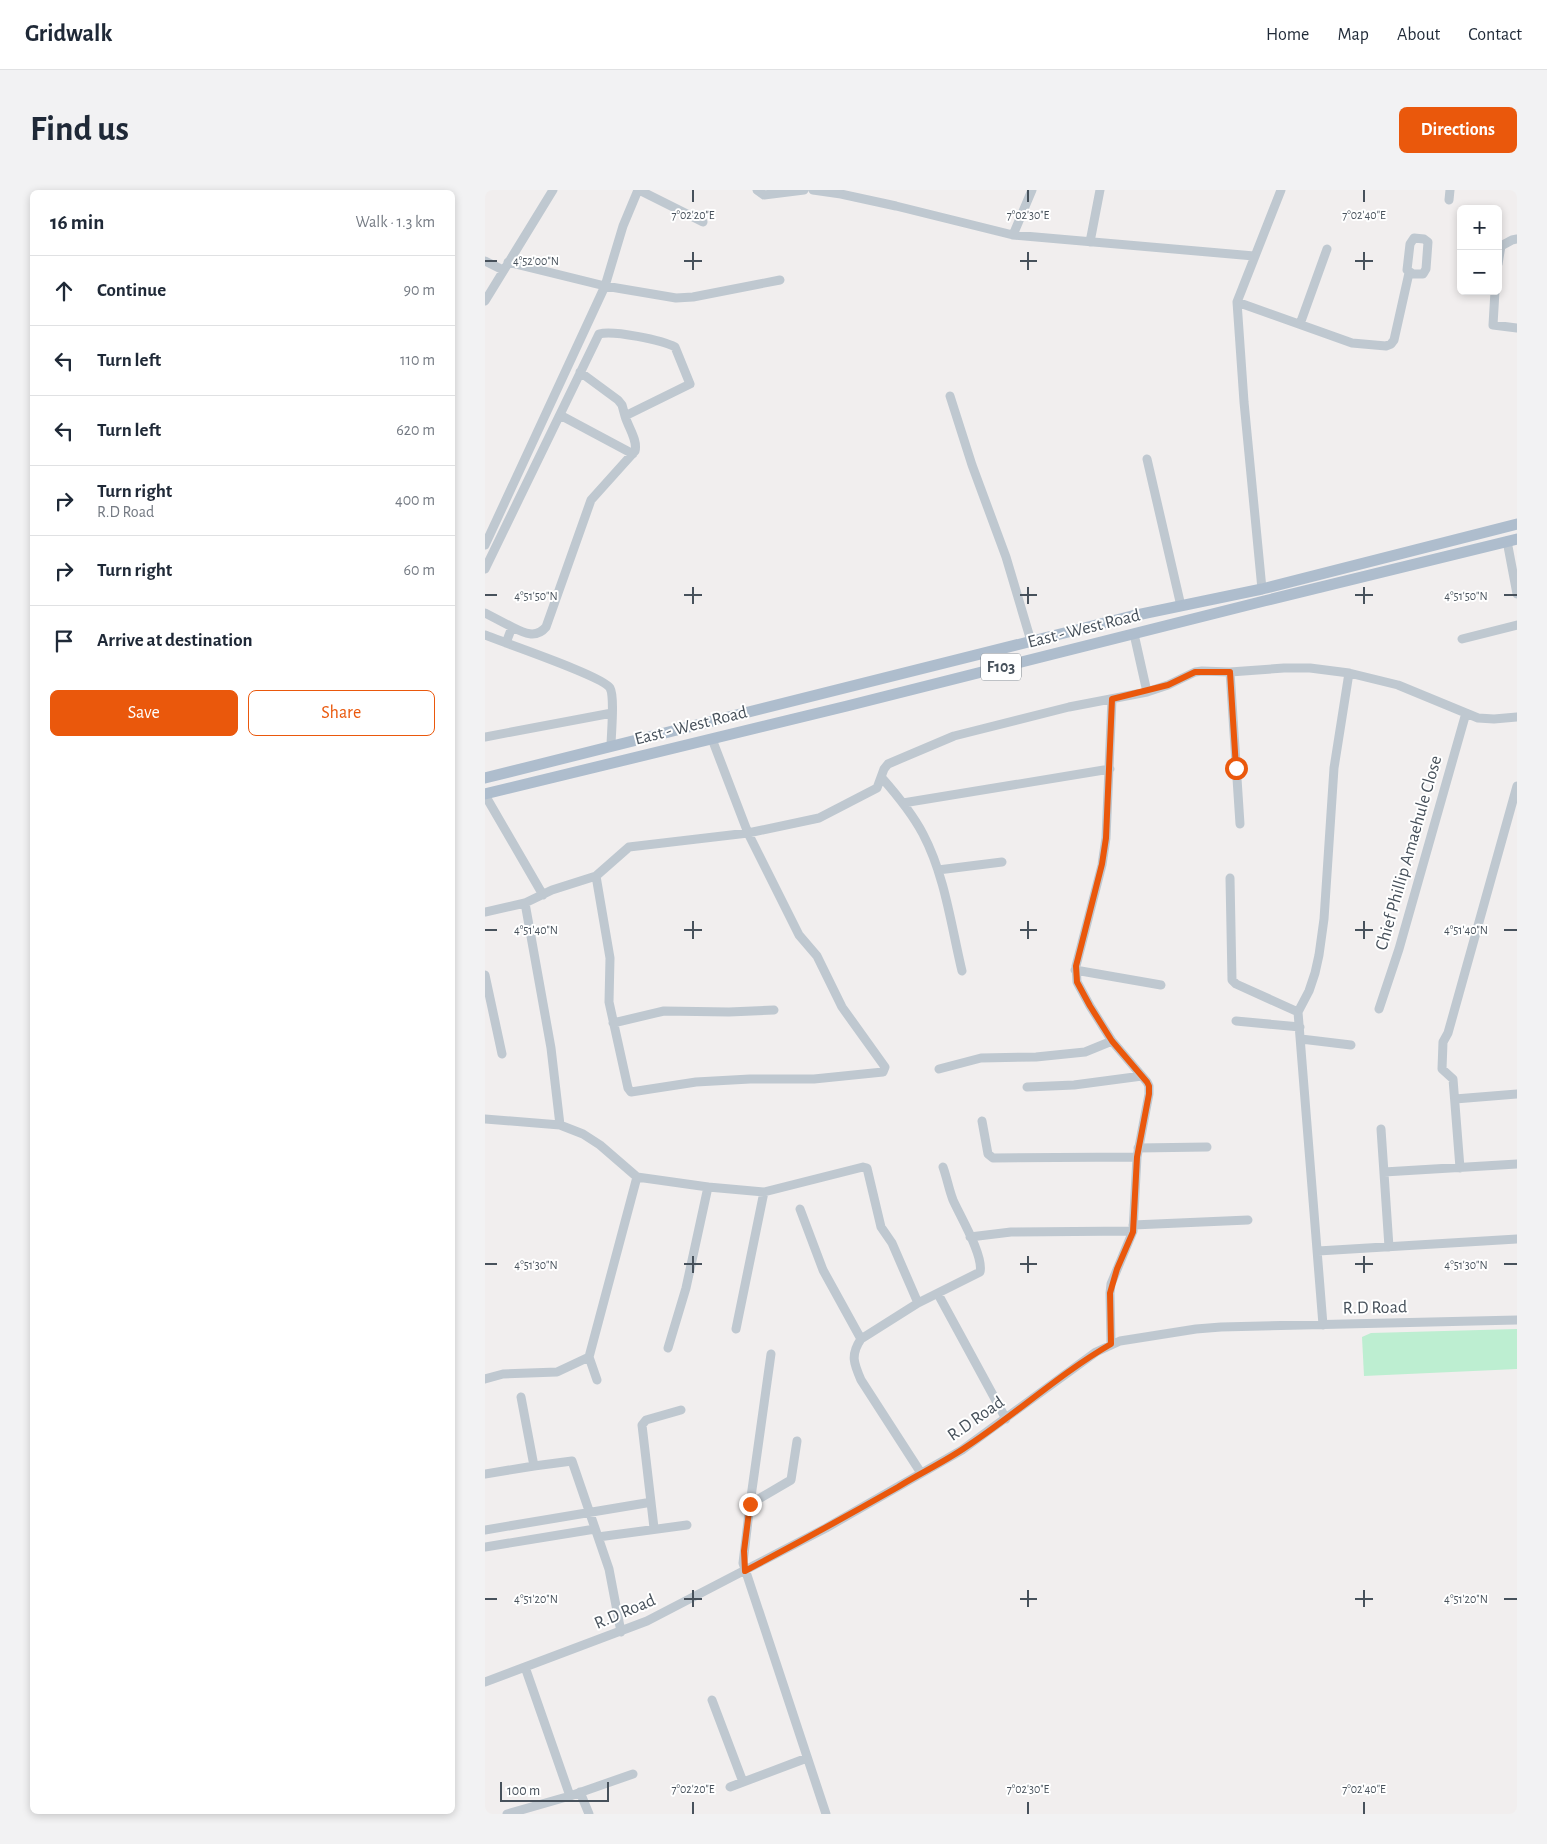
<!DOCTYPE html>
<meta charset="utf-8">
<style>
:root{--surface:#fff;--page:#f2f2f3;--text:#1f2937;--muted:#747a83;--line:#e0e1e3;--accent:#ea580c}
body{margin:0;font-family:"Alegreya Sans",sans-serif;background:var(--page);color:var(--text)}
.controls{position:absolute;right:15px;top:15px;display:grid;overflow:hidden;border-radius:8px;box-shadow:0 2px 8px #0003}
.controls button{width:45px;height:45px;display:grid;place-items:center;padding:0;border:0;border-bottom:1px solid var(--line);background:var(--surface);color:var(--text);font:25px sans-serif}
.scale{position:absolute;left:15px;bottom:12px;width:109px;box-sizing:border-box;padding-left:5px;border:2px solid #47515b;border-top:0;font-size:14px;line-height:18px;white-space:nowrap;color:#47515b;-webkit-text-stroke:4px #fff;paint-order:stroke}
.stop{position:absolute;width:15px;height:15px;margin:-11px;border:4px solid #ea580c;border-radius:50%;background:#fff}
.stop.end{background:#ea580c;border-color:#fff;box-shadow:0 1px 5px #0008}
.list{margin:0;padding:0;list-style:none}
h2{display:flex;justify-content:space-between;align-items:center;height:65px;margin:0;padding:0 20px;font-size:21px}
h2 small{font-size:16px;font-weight:400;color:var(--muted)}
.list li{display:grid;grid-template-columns:32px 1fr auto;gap:15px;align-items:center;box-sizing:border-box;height:70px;padding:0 20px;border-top:1px solid var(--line)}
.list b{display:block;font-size:19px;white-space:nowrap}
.list p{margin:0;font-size:16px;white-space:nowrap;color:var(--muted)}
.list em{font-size:16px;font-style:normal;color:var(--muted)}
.actions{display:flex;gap:10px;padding:15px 20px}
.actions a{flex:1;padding:11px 0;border:1px solid var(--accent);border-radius:8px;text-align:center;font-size:18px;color:var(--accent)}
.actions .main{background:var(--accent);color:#fff}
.icon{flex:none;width:28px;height:28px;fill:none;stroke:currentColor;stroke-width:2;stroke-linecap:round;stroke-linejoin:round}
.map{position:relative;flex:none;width:1032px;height:1624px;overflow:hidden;border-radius:8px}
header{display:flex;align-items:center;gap:30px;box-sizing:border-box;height:70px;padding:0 25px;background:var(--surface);border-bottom:1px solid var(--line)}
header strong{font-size:24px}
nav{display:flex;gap:28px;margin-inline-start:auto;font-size:18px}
.intro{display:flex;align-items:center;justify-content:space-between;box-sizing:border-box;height:120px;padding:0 30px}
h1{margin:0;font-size:35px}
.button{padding:12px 22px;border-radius:8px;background:var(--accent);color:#fff;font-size:18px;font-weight:700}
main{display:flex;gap:30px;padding:0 30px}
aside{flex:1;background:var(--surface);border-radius:8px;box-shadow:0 2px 8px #0003}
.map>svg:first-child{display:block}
.green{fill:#bdeed1}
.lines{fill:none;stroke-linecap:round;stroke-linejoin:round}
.minor{stroke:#bfc8d0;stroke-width:9}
.major{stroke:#aebdcd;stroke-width:11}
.route{stroke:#ea580c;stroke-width:6}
.ticks{fill:none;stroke:#47515b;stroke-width:2}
.labels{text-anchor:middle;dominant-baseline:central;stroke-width:4;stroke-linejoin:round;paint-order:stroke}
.shield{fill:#fff;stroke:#7e858c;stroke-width:1}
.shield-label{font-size:16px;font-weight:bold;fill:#47515b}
.street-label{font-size:18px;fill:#47515b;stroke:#fff}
.ticks-label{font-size:12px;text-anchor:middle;fill:#47515b;stroke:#fff;stroke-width:4;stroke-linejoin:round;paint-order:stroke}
</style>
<header>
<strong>Gridwalk</strong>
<nav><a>Home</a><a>Map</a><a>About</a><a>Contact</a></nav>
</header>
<div class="intro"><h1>Find us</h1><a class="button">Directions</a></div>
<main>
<aside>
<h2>16 min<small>Walk · 1.3 km</small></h2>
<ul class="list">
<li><svg class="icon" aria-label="ahead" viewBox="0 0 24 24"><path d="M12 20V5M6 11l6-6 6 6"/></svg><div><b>Continue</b></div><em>90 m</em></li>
<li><svg class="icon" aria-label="left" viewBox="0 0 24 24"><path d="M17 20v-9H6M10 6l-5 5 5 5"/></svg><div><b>Turn left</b></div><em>110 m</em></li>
<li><svg class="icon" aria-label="left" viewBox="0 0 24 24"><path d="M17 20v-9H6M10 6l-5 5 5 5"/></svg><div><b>Turn left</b></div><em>620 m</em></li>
<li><svg class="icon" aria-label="right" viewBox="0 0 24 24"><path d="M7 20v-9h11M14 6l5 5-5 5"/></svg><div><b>Turn right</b><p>R.D Road</p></div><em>400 m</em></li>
<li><svg class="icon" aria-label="right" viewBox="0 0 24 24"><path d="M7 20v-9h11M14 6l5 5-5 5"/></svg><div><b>Turn right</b></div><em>60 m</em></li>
<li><svg class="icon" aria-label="arrive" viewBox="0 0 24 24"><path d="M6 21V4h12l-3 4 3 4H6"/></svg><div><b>Arrive at destination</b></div></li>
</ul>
<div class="actions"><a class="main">Save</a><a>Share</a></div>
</aside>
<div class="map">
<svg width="1032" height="1624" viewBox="0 0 1032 1624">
<rect width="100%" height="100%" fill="#f1eeee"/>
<path class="green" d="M1032,1139V1179L879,1186L877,1147L886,1143Z"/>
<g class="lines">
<path class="minor" d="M154,0L218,32
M272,0L279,5L319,0
M328,0L356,4L411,16L528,45L769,66
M964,10L965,0
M528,45L547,0
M929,48L939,49L943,52L941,79L938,84H928L922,80L925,54Z
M605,52L615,0
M0,71L18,80
M23,72L120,96L191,108L208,107L295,90
M1013,74L1016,56L1027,50L1032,49
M1010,101L1008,135L1032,138
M0,111L68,0
M752,112L867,153L901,156L906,154L909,150L924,83
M815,134L842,59
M95,182L133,210L137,215L140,226
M465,206L487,275L521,367L546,451
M75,225L148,264
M662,269L696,416
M1022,351L1032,404
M0,355L120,96L138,36L153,0
M0,379L114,144C128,140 177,150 190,157L205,194L140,226C143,237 153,250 150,261L106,310L61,437C51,449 39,443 27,437L21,453
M777,399L759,212L752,112L796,0
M0,423L27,437
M649,444L662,502
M0,445C19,453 118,486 125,498C130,507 126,545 126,556
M977,449L1032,435
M745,482L755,634
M0,547L127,523
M397,588C412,605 427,623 438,644C460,686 466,735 477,781
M0,605L58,705
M418,613L625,579
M453,680L517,672
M111,686L125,768L124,812L143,898L146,902L211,892L265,889H329L398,882L400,877L357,817L332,766L314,745L263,643L227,549
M745,688L747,790L751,794L813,822
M40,713L66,858L75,935
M0,722L40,713L67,700L111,686L144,657L263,643L334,628L392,598L399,579L403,574L469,546L584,517L662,502L683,495L710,482L717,481L745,482L799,478H825L864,483L913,495L993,528L1009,529L1032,527
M590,780L676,795
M0,785L17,864
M894,819L914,759L981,523
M751,831L815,837
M128,833L179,821L244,822L289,820
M816,849L866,855
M454,879L496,868L551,867L600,862L627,851
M542,897L589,895L657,886
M970,909L1032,904
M0,929L75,935L98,944L115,955L152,987L223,997L279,1002L378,977L382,978L396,1037L407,1053L433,1113
M497,931L503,964L508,968L652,967
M896,939L904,1057
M653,958L722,957
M975,978L968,889L957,879L958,852L963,843L1032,596
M899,982L1032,974
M315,1019L338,1080L376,1149
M648,1035L763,1030
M485,1047L526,1042L648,1041
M833,1061L1032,1049
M453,1104L521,1229
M838,1135L813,822L824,801L830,783L834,765L839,729L849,578L864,483
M251,1139L279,1002
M626,1154L625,1103L626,1094L648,1041L652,967L664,904V896L662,892L627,851L605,816L592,792L591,776L617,675L621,648L627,509
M183,1158L201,1098L223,997
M286,1164L265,1314L258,1373L341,1624
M0,1189L18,1184L72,1182L104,1167
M112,1190L104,1167L152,987
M36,1207L49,1276
M436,1283L376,1190C369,1174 365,1165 376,1149L433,1113L495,1082C499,1066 475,1026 468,1010C464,1000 462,988 458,977
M0,1284L49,1276L87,1271L124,1379L136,1442
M265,1314L306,1290L312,1251
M169,1338L157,1235L161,1230L196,1220
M0,1340L161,1313
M113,1347L202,1335
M0,1357L110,1339
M40,1477L85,1606
M0,1492L162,1431L341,1338L477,1260L611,1162L635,1151L711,1139L736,1137L1032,1130
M227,1510L258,1592
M245,1597L322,1568
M95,1602L104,1624
M22,1624L85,1606L148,1584"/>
<path class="major" d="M0,588L647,426L777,399L1032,334
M0,604L362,516L779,411L1032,349"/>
</g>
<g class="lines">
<path class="route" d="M265,1314L259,1361L260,1381C311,1354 362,1326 413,1297C434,1284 457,1273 478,1259C529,1226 574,1184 626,1154L625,1103L632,1079L648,1042L652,967L664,904V896L662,892L627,851L605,816L592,792L591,776L617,674L621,648L627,509L683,495L710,482H745L751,578"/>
</g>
<path class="ticks" d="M208,0V12M543,0V12M879,0V12M208,62V80M543,62V80M879,62V80M0,71H12M199,71H217M535,71H552M870,71H888M208,397V414M543,397V414M879,397V414M0,405H12M199,405H217M535,405H552M870,405H888M1019,405H1032M208,731V749M543,731V749M879,731V749M0,740H12M199,740H217M535,740H552M870,740H888M1019,740H1032M208,1066V1083M543,1066V1083M879,1066V1083M0,1074H12M199,1074H217M535,1074H552M870,1074H888M1019,1074H1032M208,1400V1417M543,1400V1417M879,1400V1417M0,1409H12M199,1409H217M535,1409H552M870,1409H888M1019,1409H1032M208,1612V1624M543,1612V1624M879,1612V1624"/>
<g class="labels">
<rect class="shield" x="496" y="463.5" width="40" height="27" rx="4"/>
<g class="shield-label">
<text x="516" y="477">F103</text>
</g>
<g class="street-label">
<text transform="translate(599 439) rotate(-14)">East - West Road</text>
<text transform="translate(206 536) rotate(-14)">East - West Road</text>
<text transform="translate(924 663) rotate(-74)">Chief Phillip Amaehule Close</text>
<text transform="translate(890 1118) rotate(-1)">R.D Road</text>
<text transform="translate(491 1229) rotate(-35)">R.D Road</text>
<text transform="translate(140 1422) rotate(-23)">R.D Road</text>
</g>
</g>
<g class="ticks-label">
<text x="208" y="29">7°02'20"E</text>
<text x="543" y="29">7°02'30"E</text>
<text x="879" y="29">7°02'40"E</text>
<text x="51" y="75">4°52'00"N</text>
<text x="51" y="410">4°51'50"N</text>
<text x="981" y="410">4°51'50"N</text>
<text x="51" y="744">4°51'40"N</text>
<text x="981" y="744">4°51'40"N</text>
<text x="51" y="1079">4°51'30"N</text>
<text x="981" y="1079">4°51'30"N</text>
<text x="51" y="1413">4°51'20"N</text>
<text x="981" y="1413">4°51'20"N</text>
<text x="208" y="1603">7°02'20"E</text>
<text x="543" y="1603">7°02'30"E</text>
<text x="879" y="1603">7°02'40"E</text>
</g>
</svg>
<div class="controls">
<button>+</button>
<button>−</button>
</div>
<div class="scale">100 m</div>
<div class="stop" style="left:751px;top:578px"></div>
<div class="stop end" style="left:265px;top:1314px"></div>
</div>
</main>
